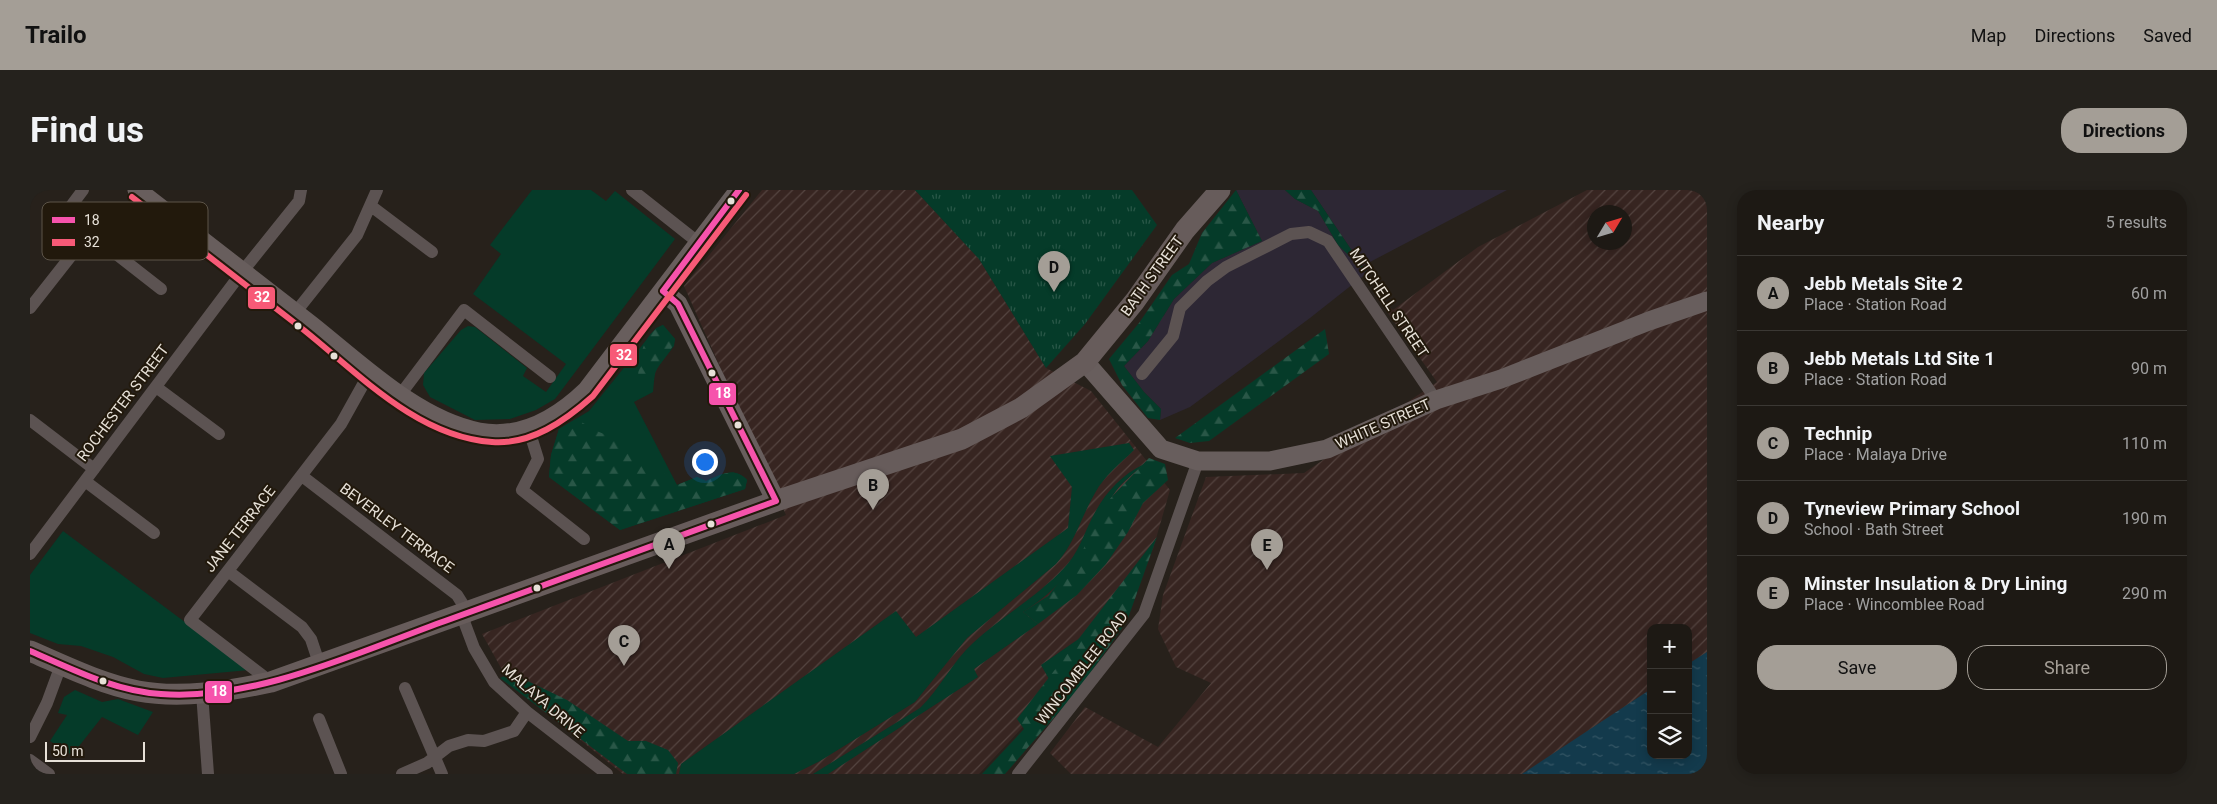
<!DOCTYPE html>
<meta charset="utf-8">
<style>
:root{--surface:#1d1914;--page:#25221d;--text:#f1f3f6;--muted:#a0a0a0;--line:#3b3834;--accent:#a49e96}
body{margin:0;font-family:Roboto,sans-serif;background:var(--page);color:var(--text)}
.controls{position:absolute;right:15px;bottom:15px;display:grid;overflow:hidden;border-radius:10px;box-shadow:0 2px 12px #0003}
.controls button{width:45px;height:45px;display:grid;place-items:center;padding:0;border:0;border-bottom:1px solid var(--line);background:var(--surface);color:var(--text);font:25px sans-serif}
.compass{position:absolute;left:1557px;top:15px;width:45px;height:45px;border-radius:50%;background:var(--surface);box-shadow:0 2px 12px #0003;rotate:52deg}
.scale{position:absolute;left:15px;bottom:12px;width:100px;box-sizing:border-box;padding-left:5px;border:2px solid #e7e1d8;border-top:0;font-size:14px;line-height:18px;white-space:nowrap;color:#e7e1d8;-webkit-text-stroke:4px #22190c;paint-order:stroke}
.you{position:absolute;left:674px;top:271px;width:18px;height:18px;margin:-12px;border:4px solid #fff;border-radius:50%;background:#1a73e8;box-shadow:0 0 0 8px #1a73e833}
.badge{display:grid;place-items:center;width:32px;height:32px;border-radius:50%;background:var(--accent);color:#111;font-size:16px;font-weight:700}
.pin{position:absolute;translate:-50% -41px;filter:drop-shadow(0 1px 2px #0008)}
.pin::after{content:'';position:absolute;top:26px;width:18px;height:15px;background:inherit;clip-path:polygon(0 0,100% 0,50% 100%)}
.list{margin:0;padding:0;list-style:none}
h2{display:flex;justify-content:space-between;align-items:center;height:65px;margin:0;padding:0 20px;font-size:21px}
h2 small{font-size:16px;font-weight:400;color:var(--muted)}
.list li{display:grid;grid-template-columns:32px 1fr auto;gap:15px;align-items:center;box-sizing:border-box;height:75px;padding:0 20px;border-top:1px solid var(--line)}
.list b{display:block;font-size:19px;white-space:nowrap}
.list p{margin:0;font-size:16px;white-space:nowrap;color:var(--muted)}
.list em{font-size:16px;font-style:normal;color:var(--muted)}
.actions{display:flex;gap:10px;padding:15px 20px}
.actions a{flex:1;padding:11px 0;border:1px solid var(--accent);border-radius:20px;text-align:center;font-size:18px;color:var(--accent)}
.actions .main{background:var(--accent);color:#111}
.icon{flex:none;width:28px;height:28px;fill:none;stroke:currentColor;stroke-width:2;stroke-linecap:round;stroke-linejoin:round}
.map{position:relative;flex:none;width:1677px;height:584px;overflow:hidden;border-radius:20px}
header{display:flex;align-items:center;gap:30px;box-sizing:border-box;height:70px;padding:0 25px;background:var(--accent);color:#111}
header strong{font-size:24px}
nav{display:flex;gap:28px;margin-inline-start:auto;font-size:18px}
.intro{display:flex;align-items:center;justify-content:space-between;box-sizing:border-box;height:120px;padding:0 30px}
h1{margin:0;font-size:35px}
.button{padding:12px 22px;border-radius:20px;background:var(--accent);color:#111;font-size:18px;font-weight:700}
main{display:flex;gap:30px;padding:0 30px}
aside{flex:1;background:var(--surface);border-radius:20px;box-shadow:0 2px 12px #0003}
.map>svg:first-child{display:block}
.commercial{fill:#2d2734}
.industrial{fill:url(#industrial-furrows);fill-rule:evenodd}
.grass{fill:#053b29}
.forest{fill:url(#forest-firs)}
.park{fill:url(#park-tufts)}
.water{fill:url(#water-ripples)}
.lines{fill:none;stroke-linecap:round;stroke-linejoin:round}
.street{stroke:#5c5352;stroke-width:12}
.secondary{stroke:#685e5d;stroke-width:19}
.primary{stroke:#675c5b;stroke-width:21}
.bus-1-casing{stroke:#22190c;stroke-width:10}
.bus-2-casing{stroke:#22190c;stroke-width:10}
.bus-1{stroke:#f653ac;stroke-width:6}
.bus-2{stroke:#f75a77;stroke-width:6}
.bus-dot{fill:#e7e1d8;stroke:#22190c;stroke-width:2}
.labels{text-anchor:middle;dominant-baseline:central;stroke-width:4;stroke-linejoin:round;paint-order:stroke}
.street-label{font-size:15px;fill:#e7e1d8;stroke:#22190c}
.key{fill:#22190c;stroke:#5d5549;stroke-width:1}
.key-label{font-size:14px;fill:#e7e1d8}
.line-badge{stroke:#22190c;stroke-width:2}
.badge-label{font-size:14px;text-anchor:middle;font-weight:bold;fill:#fff}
</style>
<header>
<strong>Trailo</strong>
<nav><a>Map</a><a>Directions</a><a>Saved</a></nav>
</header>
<div class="intro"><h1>Find us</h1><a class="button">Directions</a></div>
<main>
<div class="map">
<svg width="1677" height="584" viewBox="0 0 1677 584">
<defs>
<pattern id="industrial-furrows" width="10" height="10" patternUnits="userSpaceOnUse" patternTransform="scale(1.25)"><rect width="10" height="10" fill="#372521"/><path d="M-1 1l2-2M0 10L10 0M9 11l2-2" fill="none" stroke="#544440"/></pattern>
<pattern id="forest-firs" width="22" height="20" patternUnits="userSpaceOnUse" patternTransform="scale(1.25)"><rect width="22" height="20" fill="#053b29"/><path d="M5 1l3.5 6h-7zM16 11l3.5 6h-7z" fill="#295747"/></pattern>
<pattern id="park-tufts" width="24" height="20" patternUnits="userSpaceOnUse" patternTransform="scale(1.25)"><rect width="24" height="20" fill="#053b29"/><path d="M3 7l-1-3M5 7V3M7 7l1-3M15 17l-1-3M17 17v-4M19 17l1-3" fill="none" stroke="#295747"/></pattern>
<pattern id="water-ripples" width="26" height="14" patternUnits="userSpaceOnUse" patternTransform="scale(1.25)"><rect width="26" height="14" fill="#133a4c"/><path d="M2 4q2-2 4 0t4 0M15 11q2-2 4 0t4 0" fill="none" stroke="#355665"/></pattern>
</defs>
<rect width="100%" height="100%" fill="#27211b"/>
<path class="commercial" d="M1206,0H1255L1265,9L1288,21L1308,55L1335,80L1281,0H1477L1340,72L1337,83L1280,128L1160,217L1130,230L1131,219L1114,202L1094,176L1118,151L1144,109L1182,73L1232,51Z"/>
<path class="industrial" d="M732,0H885L949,69L1016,178L1061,201L1140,300L1123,359L1032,495L949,584H593L480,494L452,444L756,325L654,96Z
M1557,0H1677V463L1658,474V438H1621V500L1497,584H1041L1020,563L1055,517L1128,557L1181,493L1146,477L1128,439L1133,405L1176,287L1274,283L1407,192L1345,105L1363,120L1448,57ZM1564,22H1594V52H1564Z"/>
<path class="grass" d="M502,0H561L576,11L585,1L645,49L525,209L506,220L480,229L445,230L400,207L393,195L394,183L431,140L438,136L445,137L497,178L493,186L516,202L536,174L443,104L471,64L460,55Z
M633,135L645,149L644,156L625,181L623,202L604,212L647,295L667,287L676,291C691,285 704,276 717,290L715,299L590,340L519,287L521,265L529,239L559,221L626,138Z
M1099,253L1104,260C1091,273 1074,286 1065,303C1051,327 1045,353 1026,374L937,448L885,512L790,571L764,584H649L651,574L866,421L886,447L1038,338L1042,297L1020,266Z
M1114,274C1105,283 1093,291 1086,301C1074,317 1068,334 1059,352C1045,381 1020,405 993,422L1008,434L944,479L948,487L798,584H783L890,518C910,499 922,472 943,453C972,426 1007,407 1034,378C1048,364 1053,346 1062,328C1074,304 1090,286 1114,274Z
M33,341L219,480L133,488L114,484L83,467L51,456L28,454L0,443V385Z
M1050,448L1019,489L1011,475Z
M45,500L72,512L88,509L123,522L108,545L72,527L42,565L20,551L37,525L28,523L34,507Z"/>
<path class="forest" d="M1206,0L1232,51L1182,73L1144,109L1118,151L1094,176L1114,202L1131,219L1130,230L1118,228L1092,195L1079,169L1109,133L1142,85L1159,74L1172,43Z
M1255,0H1281L1337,83L1308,55L1288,21L1265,9Z
M633,135L645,149C642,165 625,173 624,190L608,187C610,167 612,144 633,135Z
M1295,139L1299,164L1179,251L1160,253L1145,248Z
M546,229L569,242L600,254L647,295L667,287L676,291C691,285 704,276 717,290L715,299L590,340L519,287L521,265L529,239Z
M1119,268L1135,274L1138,290L1113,313L1098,342L1076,374L1047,405L1008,434L993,422L1018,406L1049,368L1076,313Z
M1127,347L1097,431L1049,499L975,584H952L994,539L987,529Z
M481,483L537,510L598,551H616L638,560L648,573L646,584H597L470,488Z"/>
<path class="park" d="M885,0H1102L1127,35L1055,134L1016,178L949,69Z"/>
<path class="water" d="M1677,462V584H1492L1621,499V565H1658V474Z"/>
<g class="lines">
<path class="street" d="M53,0L35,24L131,99
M602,0L669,53
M341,16L402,62
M0,118L59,43
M265,123L327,45L347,0
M1112,184L1143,146L1150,118L1177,91L1196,77L1261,44L1279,42L1298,51L1406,210
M126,197L189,244
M370,205L434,120L520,187
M0,230L64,279
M499,240L508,269L492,300L554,349
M272,286L427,405L432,413L435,434L444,458L464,492L497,522L577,584
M55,291L124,343
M0,364L212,82L269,11L271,0
M198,381L272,437L281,449L290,476
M241,492L160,430L311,234L340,182
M375,498L412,584
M172,503L178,584
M289,529L311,584
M0,547L17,513L31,475
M0,570L19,584
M372,584L397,573L419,556L438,550L454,551L484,541L497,522
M988,584L1114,424L1168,271"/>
<path class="secondary" d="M107,0C165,45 223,90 281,135C329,173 387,230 449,242C491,250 528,228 557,200L709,0
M633,101L648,114L746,311
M1055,172L1131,259L1168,271H1240L1297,259L1406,210L1471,189L1619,131L1677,111"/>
<path class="primary" d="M0,461C35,476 71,494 108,501C151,509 199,501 241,492L746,311L932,249L991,218L1055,172L1105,111L1155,40L1190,0"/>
<g class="bus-1-casing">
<path id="bus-1" d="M633,101L648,114L746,311
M633,101L709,0
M0,461C42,479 84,501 131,504C226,511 328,462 415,431C526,391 636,351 746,311"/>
</g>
<g class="bus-2-casing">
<path id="bus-2" d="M102,7C158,50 214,94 270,137C326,181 386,247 462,252C501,255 535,231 563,206L716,5"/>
</g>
<use href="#bus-1" class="bus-1"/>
<use href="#bus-2" class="bus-2"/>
</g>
<g class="bus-dot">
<circle cx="701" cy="11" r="4.5"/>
<circle cx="268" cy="136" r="4.5"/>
<circle cx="304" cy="166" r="4.5"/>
<circle cx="682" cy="183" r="4.5"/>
<circle cx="708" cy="235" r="4.5"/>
<circle cx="681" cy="334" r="4.5"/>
<circle cx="507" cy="398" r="4.5"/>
<circle cx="73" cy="491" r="4.5"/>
</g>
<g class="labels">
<g class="street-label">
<text transform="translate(1122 86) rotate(-54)">BATH STREET</text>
<text transform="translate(1359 113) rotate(56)">MITCHELL STREET</text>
<text transform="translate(93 213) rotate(-53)">ROCHESTER STREET</text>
<text transform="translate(1353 234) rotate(-24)">WHITE STREET</text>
<text transform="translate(367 338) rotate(37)">BEVERLEY TERRACE</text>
<text transform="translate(210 339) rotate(-52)">JANE TERRACE</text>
<text transform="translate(1052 478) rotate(-52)">WINCOMBLEE ROAD</text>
<text transform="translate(513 511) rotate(41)">MALAYA DRIVE</text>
</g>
</g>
<rect x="12" y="12" width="166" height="58" rx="8" class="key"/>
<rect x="22" y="27" width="23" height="6" fill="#f653ac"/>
<rect x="22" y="49" width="23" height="7" fill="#f75a77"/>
<g class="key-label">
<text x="54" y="35">18</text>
<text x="54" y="57">32</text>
</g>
<g class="line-badge">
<rect x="217" y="96" width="29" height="24" rx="5" fill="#f75a77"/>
<rect x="579" y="153" width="29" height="24" rx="5" fill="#f75a77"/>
<rect x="678" y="192" width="29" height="24" rx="5" fill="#f653ac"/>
<rect x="174" y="490" width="29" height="24" rx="5" fill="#f653ac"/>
</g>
<g class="badge-label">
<text x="232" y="112">32</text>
<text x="594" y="170">32</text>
<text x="693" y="208">18</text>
<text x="189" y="506">18</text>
</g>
</svg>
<div class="controls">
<button>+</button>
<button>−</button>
<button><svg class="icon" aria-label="layers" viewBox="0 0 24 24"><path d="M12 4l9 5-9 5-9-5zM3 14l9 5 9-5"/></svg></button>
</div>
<svg class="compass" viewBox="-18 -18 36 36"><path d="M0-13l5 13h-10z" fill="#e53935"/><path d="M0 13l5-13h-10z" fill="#a0a0a0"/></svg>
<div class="scale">50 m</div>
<div class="you"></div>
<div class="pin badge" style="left:639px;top:379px">A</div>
<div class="pin badge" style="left:843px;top:320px">B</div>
<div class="pin badge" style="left:594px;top:476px">C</div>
<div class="pin badge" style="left:1024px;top:102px">D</div>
<div class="pin badge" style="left:1237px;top:380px">E</div>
</div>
<aside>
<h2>Nearby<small>5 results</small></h2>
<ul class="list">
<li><span class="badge">A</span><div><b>Jebb Metals Site 2</b><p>Place · Station Road</p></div><em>60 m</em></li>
<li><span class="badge">B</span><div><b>Jebb Metals Ltd Site 1</b><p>Place · Station Road</p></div><em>90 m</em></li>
<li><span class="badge">C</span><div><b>Technip</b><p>Place · Malaya Drive</p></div><em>110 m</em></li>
<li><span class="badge">D</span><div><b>Tyneview Primary School</b><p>School · Bath Street</p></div><em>190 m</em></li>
<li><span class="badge">E</span><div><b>Minster Insulation &amp; Dry Lining</b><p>Place · Wincomblee Road</p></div><em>290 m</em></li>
</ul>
<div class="actions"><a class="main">Save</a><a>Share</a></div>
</aside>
</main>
